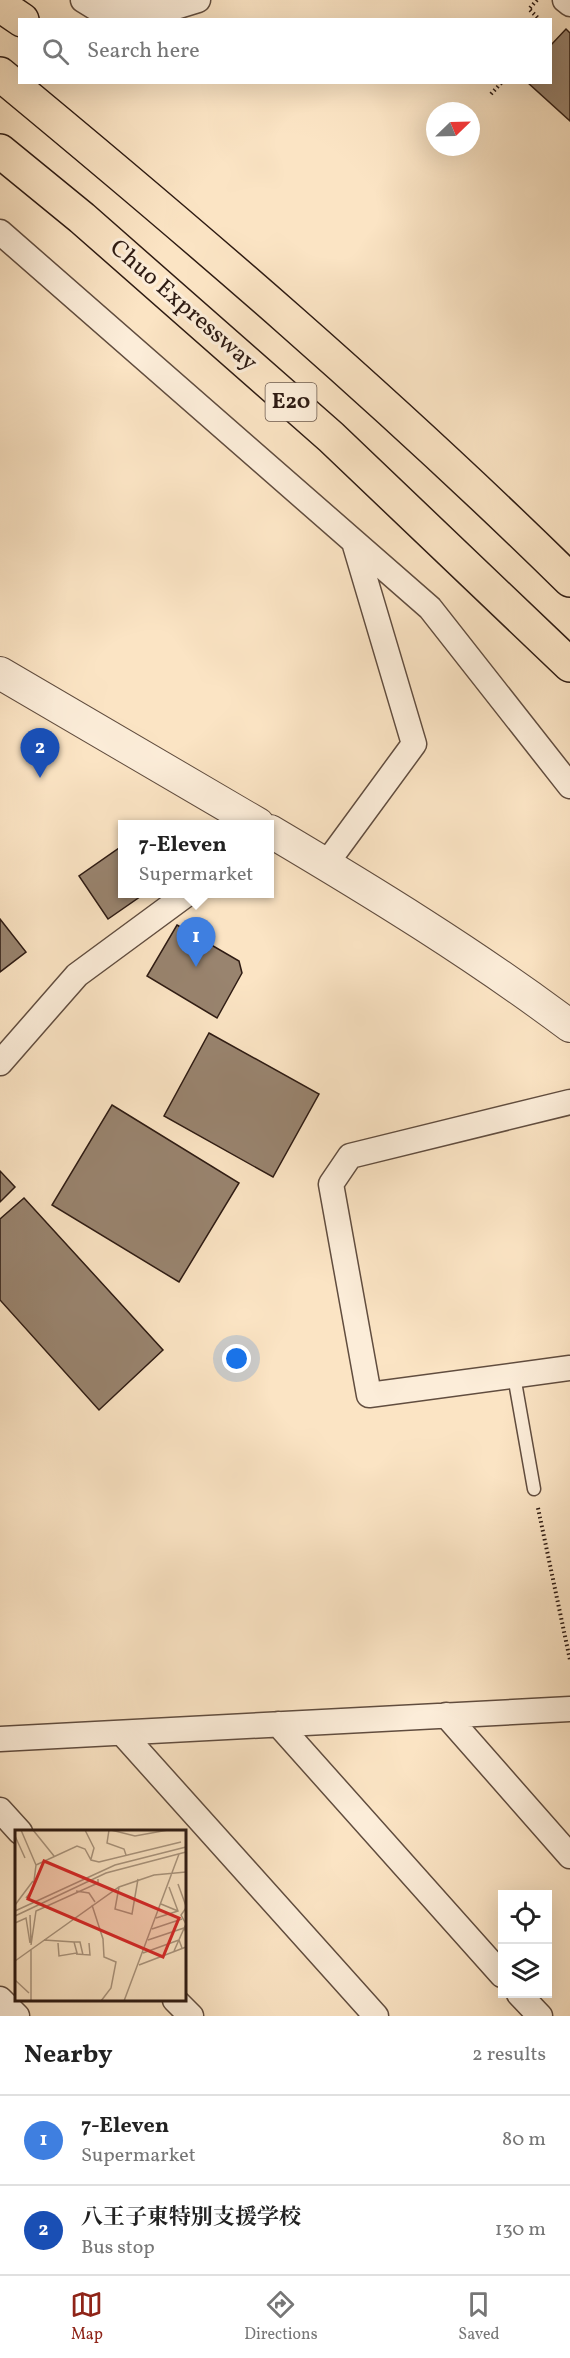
<!DOCTYPE html>
<meta charset="utf-8">
<style>
:root{--surface:#fff;--page:#f2f2f2;--text:#222;--muted:#767676;--line:#e0e0e0;--accent:#8f2418}
body{margin:0;font-family:Vollkorn,"Noto Serif JP",serif;background:var(--page);color:var(--text)}
.controls{position:absolute;right:18px;bottom:18px;display:grid;overflow:hidden;border-radius:0px;box-shadow:0 6px 24px #0002}
.controls button{width:54px;height:54px;display:grid;place-items:center;padding:0;border:0;border-bottom:2px solid var(--line);background:var(--surface);color:var(--text);font:30px sans-serif}
.compass{position:absolute;left:426px;top:102px;width:54px;height:54px;border-radius:50%;background:var(--surface);box-shadow:0 6px 24px #0002;rotate:67deg}
.you{position:absolute;left:237px;top:1359px;width:21px;height:21px;margin:-15px;border:4px solid #fff;border-radius:50%;background:#1a73e8;box-shadow:0 0 0 9px #1a73e833}
.badge{display:grid;place-items:center;width:39px;height:39px;border-radius:50%;background:var(--accent);color:#fff;font-size:20px;font-weight:700}
.pin{position:absolute;translate:-50% -50px;filter:drop-shadow(0 2px 3px #0008)}
.pin::after{content:'';position:absolute;top:32px;width:21px;height:18px;background:inherit;clip-path:polygon(0 0,100% 0,50% 100%)}
.popup{position:absolute;left:118px;top:820px;width:156px;height:78px;box-sizing:border-box;display:grid;place-content:center;border-radius:0px;background:var(--surface);filter:drop-shadow(0 2px 4px #0005);font-size:20px;white-space:nowrap;color:var(--muted)}
.popup b{font-size:22px;color:var(--text)}
.popup::after{content:'';position:absolute;left:50%;top:100%;margin-left:-12px;border:12px solid transparent;border-top-color:var(--surface)}
.list{margin:0;padding:0;list-style:none}
h2{display:flex;justify-content:space-between;align-items:center;height:78px;margin:0;padding:0 24px;font-size:26px}
h2 small{font-size:20px;font-weight:400;color:var(--muted)}
.list li{display:grid;grid-template-columns:39px 1fr auto;gap:18px;align-items:center;box-sizing:border-box;height:90px;padding:0 24px;border-top:2px solid var(--line)}
.list b{display:block;font-size:22px;white-space:nowrap}
.list p{margin:0;font-size:20px;white-space:nowrap;color:var(--muted)}
.list em{font-size:20px;font-style:normal;color:var(--muted)}
.icon{flex:none;width:33px;height:33px;fill:none;stroke:currentColor;stroke-width:2;stroke-linecap:round;stroke-linejoin:round}
.map{position:relative;flex:none;width:570px;height:2016px;overflow:hidden}
.search{position:absolute;background:var(--surface);box-shadow:0 6px 24px #0002;left:18px;right:18px;top:18px;height:66px;display:flex;align-items:center;gap:15px;box-sizing:border-box;padding:0 21px;border-radius:0px;color:var(--muted);font-size:22px}
.sheet{height:258px;background:var(--surface)}
nav{display:flex;justify-content:space-around;align-items:center;box-sizing:border-box;height:84px;border-top:2px solid var(--line);background:var(--surface);font-size:16px;color:var(--muted)}
nav a{display:grid;justify-items:center;gap:3px}
nav .on{color:var(--accent)}
.map>svg:first-child{display:block}
.building{fill:#99846f;stroke:#2e1b13;stroke-width:1.5}
.lines{fill:none;stroke-linecap:round;stroke-linejoin:round}
.service-casing{stroke:#614d3f;stroke-width:15}
.minor-casing{stroke:#614d3f;stroke-width:27}
.tertiary-casing{stroke:#614d3f;stroke-width:34}
.motorway-casing{stroke:#2e1b13;stroke-width:36}
.path{stroke:#2e1b13;stroke-width:4;stroke-dasharray:1.5 3;stroke-linecap:butt}
.service{stroke:#fcedd9;stroke-width:12}
.minor{stroke:#fcedd9;stroke-width:24}
.tertiary{stroke:#fcedd9;stroke-width:32}
.motorway{stroke:#fbe4c4;stroke-width:33}
.labels{text-anchor:middle;dominant-baseline:central;stroke-width:6;stroke-linejoin:round;paint-order:stroke}
.shield{fill:#fcedd9;stroke:#6c5a4e;stroke-width:1.5}
.shield-label{font-size:22px;font-weight:bold;fill:#2e1b13}
.street-label{font-size:24px;fill:#2e1b13;stroke:#fcedd9}
.inset-road{fill:none;stroke:#a9947d;stroke-width:1.5}
.view{fill:#d62828;fill-opacity:0.15;stroke:#d62828;stroke-width:3}
.inset-edge{fill:none;stroke:#2e1b13;stroke-width:3}
</style>
<div class="map">
<svg width="570" height="2016" viewBox="0 0 570 2016">
<rect width="100%" height="100%" fill="#fbe4c4"/>
<filter id="stains"><feTurbulence type="fractalNoise" baseFrequency=".00333" numOctaves="4"/><feColorMatrix values="0 0 0 0 .2 0 0 0 0 .09 0 0 0 0 .02 0 0 0 .5 -.17"/></filter>
<radialGradient id="worn" r=".72"><stop offset=".6" stop-color="#630" stop-opacity="0"/><stop offset="1" stop-color="#630" stop-opacity=".3"/></radialGradient>
<path class="building" d="M566,29L570,33V121L527,82H550V46Z
M122,846V894H144L108,919L79,876Z
M0,919L26,952L0,972Z
M177,925L239,961L242,973L217,1018L147,976Z
M209,1033L319,1094L273,1177L164,1116Z
M112,1105L239,1183L179,1282L52,1205Z
M0,1171L15,1187L0,1202Z
M24,1198L163,1350L99,1410L0,1300V1219Z"/>
<g class="lines">
<g class="service-casing">
<path id="service" d="M514,1376L534,1489"/>
</g>
<g class="minor-casing">
<path id="minor" d="M83,0L96,8L159,12L198,0
M565,0L570,4
M0,232L430,608L570,786
M326,864L414,744L354,542
M0,1063L77,975L187,894
M570,1102L350,1156L331,1184L369,1395L570,1368
M446,1715L570,1856
M278,1724L502,1975
M122,1733L376,2016
M0,1739L570,1709
M0,1810L20,1832
M519,1994L540,2016
M0,1999L17,2016
M175,2000L191,2016"/>
</g>
<g class="tertiary-casing">
<path id="tertiary" d="M0,673L258,824
M270,831C373,892 474,954 570,1026"/>
</g>
<g class="motorway-casing">
<path id="motorway" d="M0,5L22,20
M0,74C196,236 389,402 570,580
M0,151L82,218L331,437L570,665"/>
</g>
<path class="path" d="M537,0L529,9L540,20
M491,94L502,82
M538,1508L570,1660"/>
<use href="#service" class="service"/>
<use href="#minor" class="minor"/>
<use href="#tertiary" class="tertiary"/>
<use href="#motorway" class="motorway"/>
</g>
<g class="labels">
<rect class="shield" x="265.5" y="383" width="51" height="38" rx="4.5"/>
<g class="shield-label">
<text x="291" y="402">E20</text>
</g>
<g class="street-label">
<text transform="translate(183 306) rotate(41)">Chuo Expressway</text>
</g>
</g>
<g transform="translate(15 1830)">
<rect width="171" height="171" fill="#fbe4c4"/>
<path class="inset-road" d="M6,0L21,35L18,59L11,68M18,0L39,26M70,0L79,18L76,29M94,0L92,13L109,19L111,25M96,0L120,6L153,0M0,6L10,28M21,35L62,16L70,19L76,30L84,32L166,12M163,54L171,76M104,57L100,79L117,84L123,49M61,61L74,63L80,72M146,74L163,81M0,75L18,51M77,75L88,109L89,127L101,132L96,158L86,171M0,81L100,35L171,17M15,85L16,113M0,86L91,43L171,22M141,88L163,81L154,57M0,93L11,88L15,113M137,99L167,89M29,110L59,112L62,123L44,126L43,113M133,110L169,98L171,102M59,112H65L68,125M16,115L21,81L83,53V49M159,121L171,94L166,85L171,78M128,123L164,110L167,118M61,124L75,125L74,113M0,131L104,57L139,45L171,42M124,135L171,117M0,150L14,163M16,171V119M109,171L164,24"/>
<path class="view" d="M29,31L164,88L148,127L13,69Z"/>
<rect width="171" height="171" class="inset-edge"/>
</g>
<rect width="100%" height="100%" filter="url(#stains)"/>
<rect width="100%" height="100%" fill="url(#worn)"/>
</svg>
<div class="controls">
<button><svg class="icon" aria-label="locate" viewBox="0 0 24 24"><circle cx="12" cy="12" r="6"/><path d="M12 2v4M12 18v4M2 12h4M18 12h4"/></svg></button>
<button><svg class="icon" aria-label="layers" viewBox="0 0 24 24"><path d="M12 4l9 5-9 5-9-5zM3 14l9 5 9-5"/></svg></button>
</div>
<svg class="compass" viewBox="-18 -18 36 36"><path d="M0-13l5 13h-10z" fill="#e53935"/><path d="M0 13l5-13h-10z" fill="#767676"/></svg>
<div class="you"></div>
<div class="pin badge" style="left:196px;top:967px;background:#3f7fe0">1</div>
<div class="popup"><b>7-Eleven</b>Supermarket</div>
<div class="pin badge" style="left:40px;top:778px;background:#1a4fb4">2</div>
<div class="search"><svg class="icon" aria-label="search" viewBox="0 0 24 24"><circle cx="10" cy="10" r="6"/><path d="M15 15l6 6"/></svg>Search here</div>
</div>
<section class="sheet">
<h2>Nearby<small>2 results</small></h2>
<ul class="list">
<li><span class="badge" style="background:#3f7fe0">1</span><div><b>7-Eleven</b><p>Supermarket</p></div><em>80 m</em></li>
<li><span class="badge" style="background:#1a4fb4">2</span><div><b>八王子東特別支援学校</b><p>Bus stop</p></div><em>130 m</em></li>
</ul>
</section>
<nav>
<a class="on"><svg class="icon" aria-label="map" viewBox="0 0 24 24"><path d="M3 6l6-2 6 2 6-2v14l-6 2-6-2-6 2zM9 4v14M15 6v14"/></svg>Map</a>
<a><svg class="icon" aria-label="directions" viewBox="0 0 24 24"><path d="M12 3l9 9-9 9-9-9zM9 14v-3h6M13 9l2 2-2 2"/></svg>Directions</a>
<a><svg class="icon" aria-label="saved" viewBox="0 0 24 24"><path d="M7 4h10v16l-5-4-5 4z"/></svg>Saved</a>
</nav>
